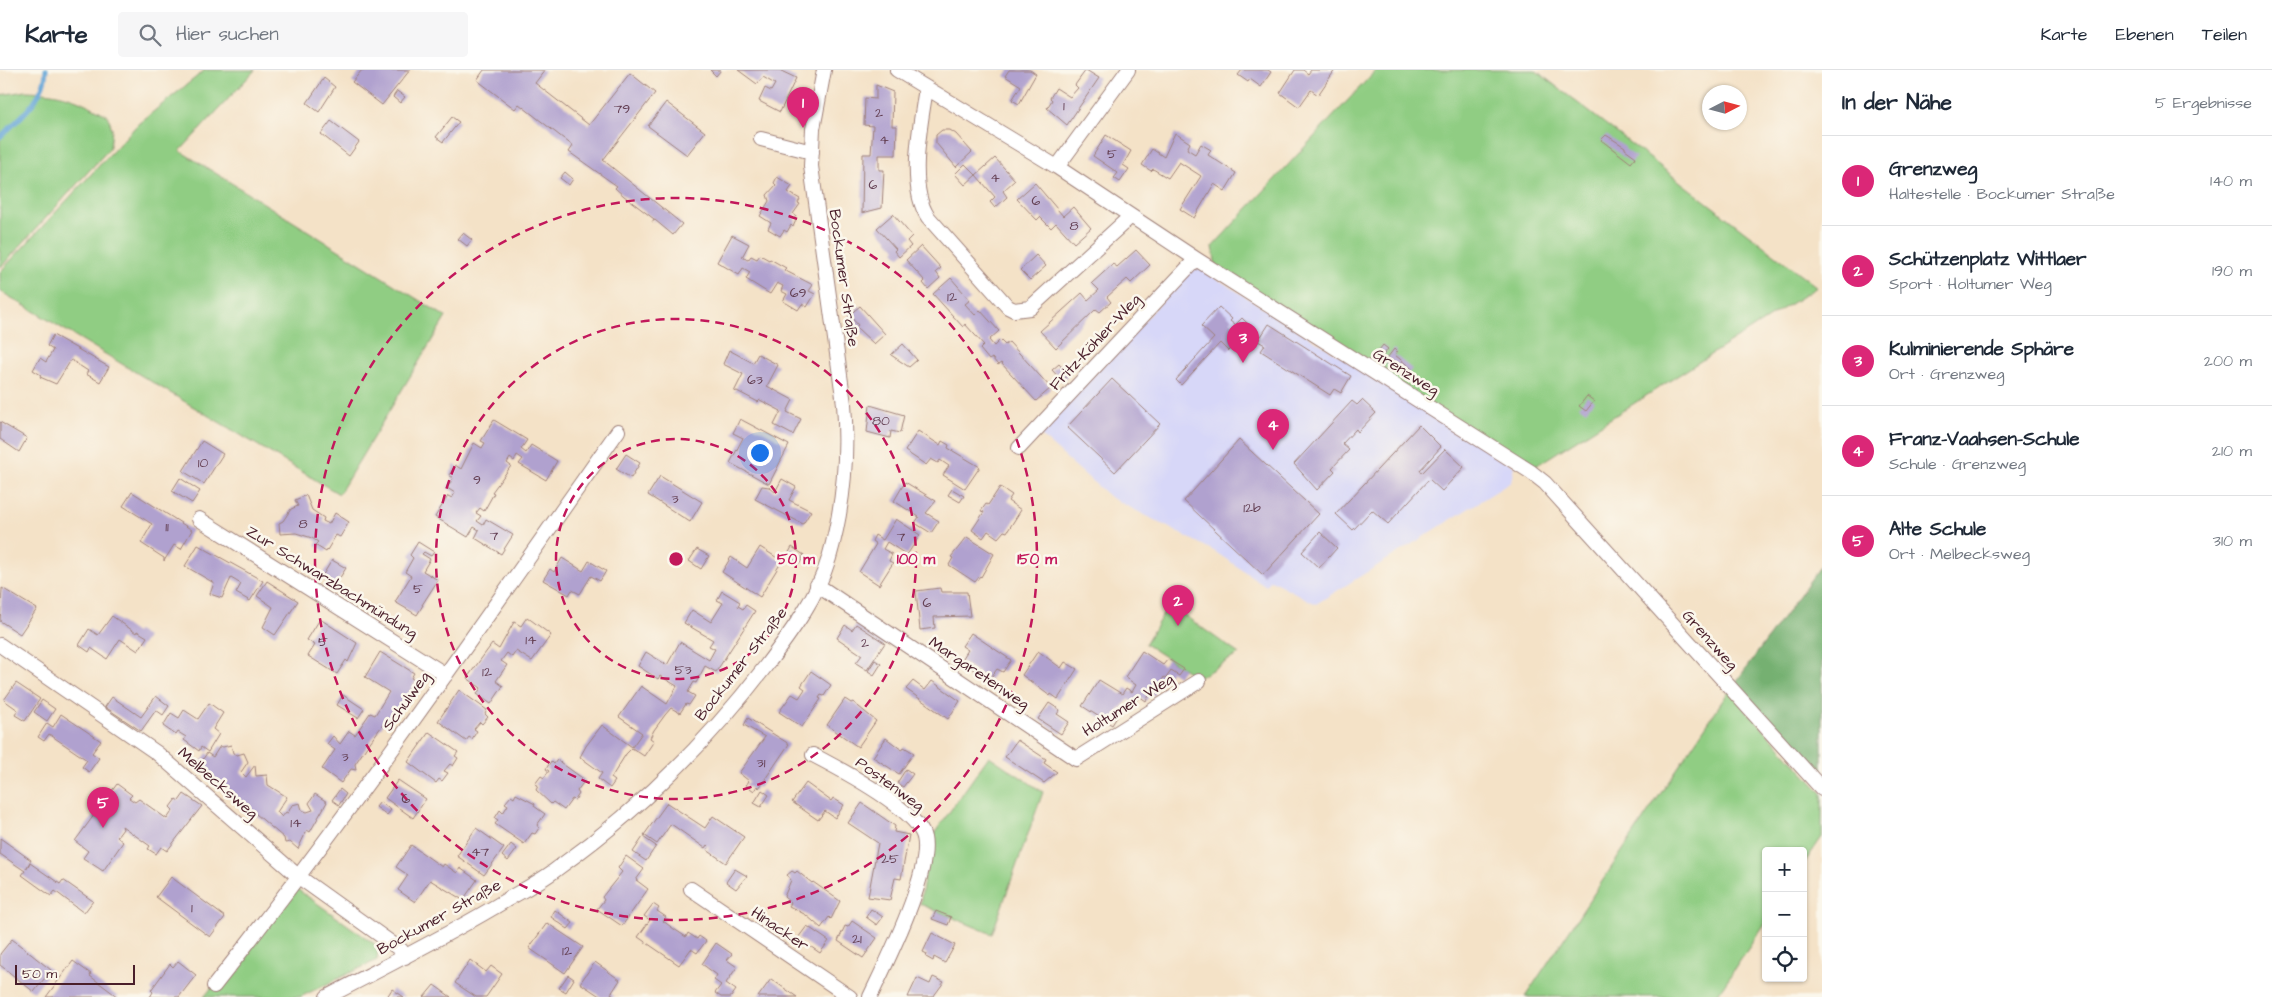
<!DOCTYPE html>
<html lang="de">
<meta charset="utf-8">
<style>
:root{--surface:#fff;--page:#f6f6f7;--text:#1f2937;--muted:#747a83;--line:#e0e1e3;--accent:#db2777}
body{margin:0;font-family:"Architects Daughter",sans-serif;background:var(--page);color:var(--text)}
.controls{position:absolute;right:15px;bottom:15px;display:grid;overflow:hidden;border-radius:5px;box-shadow:0 1px 4px #0004}
.controls button{width:45px;height:45px;display:grid;place-items:center;padding:0;border:0;border-bottom:1px solid var(--line);background:var(--surface);color:var(--text);font:25px sans-serif}
.compass{position:absolute;left:1702px;top:15px;width:45px;height:45px;border-radius:50%;background:var(--surface);box-shadow:0 1px 4px #0004;rotate:84deg}
.scale{position:absolute;left:15px;bottom:12px;width:120px;box-sizing:border-box;padding-left:5px;border:2px solid #4a1f2b;border-top:0;font-size:14px;line-height:18px;white-space:nowrap;color:#4a1f2b;-webkit-text-stroke:4px #fbf7ec;paint-order:stroke}
.you{position:absolute;left:759px;top:382px;width:18px;height:18px;margin:-12px;border:4px solid #fff;border-radius:50%;background:#1a73e8;box-shadow:0 0 0 8px #1a73e833}
.badge{display:grid;place-items:center;width:32px;height:32px;border-radius:50%;background:var(--accent);color:#fff;font-size:16px;font-weight:700}
.pin{position:absolute;translate:-50% -41px;filter:drop-shadow(0 1px 2px #0008)}
.pin::after{content:'';position:absolute;top:26px;width:18px;height:15px;background:inherit;clip-path:polygon(0 0,100% 0,50% 100%)}
.list{margin:0;padding:0;list-style:none}
h2{display:flex;justify-content:space-between;align-items:center;height:65px;margin:0;padding:0 20px;font-size:21px}
h2 small{font-size:16px;font-weight:400;color:var(--muted)}
.list li{display:grid;grid-template-columns:32px 1fr auto;gap:15px;align-items:center;box-sizing:border-box;height:90px;padding:0 20px;border-top:1px solid var(--line)}
.list b{display:block;font-size:19px;white-space:nowrap}
.list p{margin:0;font-size:16px;white-space:nowrap;color:var(--muted)}
.list em{font-size:16px;font-style:normal;color:var(--muted)}
.icon{flex:none;width:28px;height:28px;fill:none;stroke:currentColor;stroke-width:2;stroke-linecap:round;stroke-linejoin:round}
.map{position:relative;flex:none;width:1822px;height:927px;overflow:hidden}
header{display:flex;align-items:center;gap:30px;box-sizing:border-box;height:70px;padding:0 25px;background:var(--surface);border-bottom:1px solid var(--line)}
header strong{font-size:24px}
nav{display:flex;gap:28px;margin-inline-start:auto;font-size:18px}
.search{width:350px;height:45px;background:var(--page);display:flex;align-items:center;gap:12px;box-sizing:border-box;padding:0 18px;border-radius:5px;color:var(--muted);font-size:19px}
main{display:flex}
aside{flex:1;background:var(--surface)}
.map>svg:first-child{display:block}
.built{fill:#d7d7f8}
.green{fill:#90cd83;stroke:#6d7657}
.forest{fill:#74b071;stroke:#5f684e}
.lines{fill:none;stroke-linecap:round;stroke-linejoin:round}
.stream{stroke:#63a5d7;stroke-width:5}
.building{fill:#b0a1cf}
.minor-casing{stroke:#9f8079;stroke-width:16}
.minor{stroke:#fff;stroke-width:14}
.ring{fill:none;stroke:#c2185b;stroke-width:2.5;stroke-dasharray:9 6}
.labels{text-anchor:middle;dominant-baseline:central;stroke-width:5;stroke-linejoin:round;paint-order:stroke}
.number-label{font-size:14px;fill:#644054}
.street-label{font-size:16px;fill:#4a1f2b;stroke:#fbf7ec}
.centre{fill:#c2185b;stroke:#fbf7ec;stroke-width:2.5}
.ring-label{font-size:15px;text-anchor:middle;font-weight:bold;fill:#c2185b;stroke:#fbf7ec;stroke-width:5;stroke-linejoin:round;paint-order:stroke}
</style>
<header>
<strong>Karte</strong>
<div class="search"><svg class="icon" aria-label="search" viewBox="0 0 24 24"><circle cx="10" cy="10" r="6"/><path d="M15 15l6 6"/></svg>Hier suchen</div>
<nav><a>Karte</a><a>Ebenen</a><a>Teilen</a></nav>
</header>
<main>
<div class="map">
<svg width="1822" height="927" viewBox="0 0 1822 927">
<rect width="100%" height="100%" fill="#fbf7ec"/>
<filter id="ink" filterUnits="userSpaceOnUse"><feTurbulence type="fractalNoise" baseFrequency=".02" numOctaves="2"/><feDisplacementMap in="SourceGraphic" scale="10" xChannelSelector="R" yChannelSelector="G"/><feConvolveMatrix kernelMatrix="1 2 1 2 8 2 1 2 1" color-interpolation-filters="sRGB"/></filter>
<filter id="wash" filterUnits="userSpaceOnUse"><feTurbulence type="fractalNoise" baseFrequency=".0096" numOctaves="4" result="noise"/><feDisplacementMap in="SourceGraphic" scale="20" xChannelSelector="R" yChannelSelector="G"/><feGaussianBlur stdDeviation="1.12" result="paint"/><feColorMatrix in="noise" values="0 0 0 0 0 0 0 0 0 0 0 0 0 0 0 0 0 1.4 0 .05"/><feComposite in="paint" operator="in"/></filter>
<g filter="url(#wash)">
<rect width="100%" height="100%" fill="#f4e2c7"/>
<path class="built" d="M1200,198L1514,396L1511,412L1316,534L1271,510L1266,516L1214,481L1110,427L1039,364L1191,200Z"/>
<path class="green" d="M205,0H255L180,81L446,247L339,424L0,221V202L138,54Z
M1376,0H1535L1817,217L1531,399L1216,200L1213,176Z
M26,21C62,22 77,28 108,46L112,59L110,78L0,198V25Z
M1167,538H1174L1239,584L1198,608L1145,574Z
M1729,621L1822,723V767L1803,795V781H1766V852L1716,927H1525Z
M989,686L1043,722L992,864L920,834L931,768Z
M297,819L376,875L378,879L377,890L300,927H204L292,820Z"/>
<path class="forest" d="M1822,494V715L1733,616Z"/>
<g class="lines">
<path class="stream" d="M0,67C18,50 46,27 46,0"/>
</g>
<g id="blocks">
<path class="building" d="M362,0H410L382,35L352,12Z
M484,0H545L535,13L589,55L630,3L655,23L603,90L682,154L673,165L655,150L652,152L654,149L624,126L615,118L617,116L569,82L573,76L519,34L515,39L477,10Z
M710,0H721L716,6Z
M738,0H779L796,8L780,42L759,31L765,18L771,21L775,14L763,7L757,14Z
M1009,0H1030L1036,4L1019,34L1012,30L1021,16L1005,6Z
M1086,0L1099,8L1067,55L1047,38L1052,30L1050,28L1056,18L1070,27L1078,18L1075,15Z
M1242,0H1268L1271,2L1261,17L1250,9L1248,12L1238,5Z
M1295,0H1303L1308,4L1311,0H1335L1318,25L1311,20L1299,37L1280,23Z
M324,8L335,17L319,42L307,33Z
M876,15L893,22L892,56H897L896,85H879V100H884L882,138L862,143L863,84H871L873,56L864,55L865,28L876,29Z
M397,21L405,27L400,33L393,27Z
M666,32L705,62L687,85L648,56Z
M452,47L459,52L443,72L436,67Z
M331,51L359,72L349,86L321,64Z
M942,60H950L956,64L972,82L956,97L936,73V65Z
M1175,63L1190,73L1187,79L1195,84L1201,74L1211,80L1208,85L1236,103L1225,121L1214,114L1194,148L1180,139L1201,106L1179,92L1168,108L1153,99L1151,101L1142,95L1152,79L1164,87Z
M1106,65L1131,81L1123,95L1129,99L1120,112L1114,108L1118,103L1093,86Z
M1606,65L1625,77V79L1636,87L1631,93L1601,70Z
M995,88L1015,110L1003,121L1007,127L995,138L990,132L995,127L976,105Z
M965,94L976,105L965,115L955,104Z
M565,102L573,109L569,115L560,108Z
M777,107L792,116L788,122L800,129L798,133L800,134L793,144L796,146L794,149L796,150L793,157L791,155L787,162L784,160L780,166L768,159L771,153L760,146L769,131L767,125L776,115L774,113Z
M1035,113L1063,146L1073,137L1091,158L1074,173L1056,153L1051,158L1040,147L1037,150L1017,129Z
M893,144L912,166L907,171L911,176L899,187L894,181L896,179L877,158Z
M463,163L472,170L467,176L458,169Z
M732,165L749,174L742,187L748,190L751,186L757,189L760,185L769,190L770,189L786,198L784,200L813,215L809,221L815,224L807,237L802,234L798,240L783,231L787,224L781,221L783,216L777,213L770,224L746,209L750,202L743,198L739,205L717,192Z
M921,176L941,198L936,202L940,208L928,219L923,213L925,211L906,190Z
M1136,180L1150,195L1131,213L1127,209L1107,227L1111,232L1100,242L1096,239L1056,278L1040,261L1082,223L1088,230L1099,220L1092,213L1113,194L1117,197Z
M1036,185L1046,196L1030,210L1020,200Z
M951,208L970,230L965,234L975,245L980,240L999,261L989,270L994,276L1000,270L1005,275L1009,272L1051,318L1036,331L1001,293L998,295L992,288L989,290L980,279L984,275L965,254L963,257L933,224Z
M860,236L885,264L874,274L856,257L858,255L849,245Z
M1219,237L1232,249L1230,251L1235,255L1242,248L1251,257L1228,281L1220,273L1181,315L1176,310L1214,268L1201,256Z
M1269,254L1351,306L1341,323L1334,319L1330,325L1261,281L1265,275L1258,271Z
M53,265L109,297L100,312L86,304L88,301L71,290L56,314L40,307L41,305L33,300L40,288L46,292L53,280L47,276Z
M903,274L917,290L909,297L891,285Z
M1383,275L1388,279L1380,289L1375,285Z
M1394,279L1397,282L1395,285L1412,299L1405,308L1384,292Z
M729,280L753,293L758,284L778,295L767,316L793,330L787,342L801,349L793,365L774,355L781,341L760,330L758,332L737,321L734,322L743,304L723,294Z
M1059,294L1069,305L1062,311L1052,300Z
M1112,309L1160,354L1115,402L1067,357Z
M1587,326L1594,331L1586,341L1579,336Z
M1362,330L1376,343L1358,362L1356,359L1342,374L1349,380L1332,398L1335,401L1317,420L1294,394L1352,331L1357,335Z
M870,335L904,345L900,363L891,361L890,368L867,362Z
M740,349L789,375L769,414L730,393L743,368L733,363Z
M494,350L527,370L521,379L526,383L531,375L557,391L546,410L519,394L523,389L517,385L514,391L510,388L507,393L511,396L492,422L494,423L484,441L480,438L476,443L481,446L477,451L483,455L486,449L513,465L501,484L475,468L479,460L474,457L468,467L435,447L448,426L452,428L455,423L447,418L453,408L449,405L455,395L461,399L474,373L482,378L485,373L481,371Z
M0,352L27,368L19,382L0,369Z
M1419,355L1441,377L1420,400L1422,403L1445,379L1464,397L1442,421L1429,409L1388,454L1372,440L1353,460L1336,444Z
M918,361L940,375L942,371L949,375L948,378L980,397L965,419L943,405L949,396L940,390L938,393L931,389L926,395L905,381Z
M1239,370L1319,444L1263,505L1184,431Z
M202,371L223,384L204,414L183,401Z
M626,384L640,393L631,408L616,399Z
M660,406L702,432L690,452L648,425Z
M180,408L200,421L192,433L172,421Z
M782,409L796,417L789,430L811,441L803,454L755,429L762,416L769,417L775,422Z
M905,412L936,431L926,443L939,451L931,463L915,453L919,447L894,431Z
M1000,417L1012,425L1008,431L1021,440L1007,462L1004,461L998,468L988,461L983,468L972,460L984,442L981,441L986,434L988,435Z
M952,419L964,426L960,432L948,425Z
M132,422L192,460L181,479L174,475L164,491V488L141,473L152,454L123,436Z
M306,425L312,440L324,448L323,451L329,454L335,443L349,452L340,467L336,465L326,482L315,475L318,472L312,468L296,463L280,464L279,453L283,451L291,439L298,436L295,430Z
M896,449L920,465L907,485L887,472L883,479L892,484L889,491L893,493L879,515L859,502L876,474L872,471L875,465L883,470Z
M1320,462L1337,478L1319,498L1302,482Z
M967,467L994,484L981,507L980,506L975,512L949,495L953,488L951,487Z
M418,472L434,482L431,486L424,482L422,484L430,489L423,501L438,510L422,535H423L417,545L395,532L411,506L405,502L413,488L410,485Z
M198,475L263,511L250,531L236,523L241,514L231,508L222,528L210,524L214,513L185,496Z
M760,477L782,491L760,527L722,502L731,487L747,498Z
M792,477L804,485L800,493L787,486Z
M697,479L709,486L701,499L689,491Z
M562,488L583,501L589,491L606,501L600,511L591,506L580,524L572,520L569,525L543,510L550,499L554,502Z
M332,490L346,498L334,517L321,508Z
M267,511L298,531L275,565L263,557L273,537L257,526Z
M2,518L37,539L20,564L0,551Z
M940,518L941,522H967L970,546L934,547L935,558L920,560L916,521Z
M722,521L740,532L738,536L743,539L746,535L755,541L716,602L705,596L696,613L694,612L688,622L695,626L689,635L686,634L680,643L671,638L665,645L654,660L650,668L654,671L644,686L632,678L626,684L611,708L615,711L610,718L598,709L602,703L580,687L586,676L602,655L632,677L642,663L619,647L641,616L667,634L677,616L660,606L658,609L638,596L646,582L667,595L680,572L709,590L715,579L709,576L713,570L684,553L692,540L711,552L723,533L717,530Z
M112,546L136,563L137,561L147,567L138,581L120,569L107,589L91,578L89,582L79,575L89,559L98,565Z
M527,547L551,565L532,591L516,581L512,587L507,583L501,591L507,595L496,611L503,616L491,634L477,624L481,618L467,608L492,574L499,579L514,552L521,556Z
M320,549L357,573L348,592L346,590L337,604L308,586L315,575L307,570Z
M856,554L885,573L867,600L856,593L862,585L837,568L845,555L852,560Z
M971,563L1011,590L1003,602L997,599L989,610L961,591L968,580L962,576Z
M1038,581L1061,598L1065,592L1077,599L1058,629L1051,624L1050,626L1022,605Z
M1142,581L1163,595L1168,589L1184,599L1179,606L1171,601L1166,608L1164,607L1154,626L1150,624L1146,631L1139,626L1135,633L1128,629L1115,646L1117,647L1112,655L1082,636L1099,610L1122,624L1126,618L1132,622L1136,615L1125,607Z
M380,582L414,603L411,608L416,611L389,655L384,653L368,675L355,694L356,700L351,699L341,713L322,699L335,680L327,674L333,666L340,674L349,661L355,665L370,643L375,645L389,622L365,607Z
M875,590L881,594L874,605L868,601Z
M811,601L831,615L824,626L821,625L819,628L821,629L802,657L779,642L792,624L799,628L805,619L801,616Z
M913,611L925,620L932,611L960,631L948,649L906,619Z
M16,613L40,629L25,651L15,645L18,640L4,630Z
M459,620L487,640L485,644L488,647L482,654L480,652L474,659L477,661L472,669L469,667L466,671L438,651Z
M343,625L364,639L358,648L337,635Z
M156,626L169,636L163,645L156,640L141,661L105,637L112,627L141,647Z
M845,629L851,633L853,632L876,651L858,677L827,655Z
M42,630L55,639L47,651L34,642Z
M209,633L223,643L213,659L219,664L208,682L201,677L199,681L184,670L186,667L178,662L176,665L163,656L171,643L179,648L184,640L198,649Z
M1049,633L1060,640L1057,644L1069,652L1061,664L1038,649Z
M61,644L101,671L92,683L99,688L89,702L82,697L87,690L49,664L44,671L38,667L47,653L53,657Z
M748,648L789,674L759,718L757,716L754,721L746,715L749,711L739,703L765,667L744,655Z
M429,662L458,682L455,686L458,688L453,696L450,694L444,701L448,703L442,711L439,709L436,713L408,692Z
M886,668L902,680L904,677L914,683L899,704L873,687Z
M1017,670L1046,689L1044,693L1057,702L1044,713L1005,687Z
M231,675L233,683L237,685L244,683L248,692L241,702L246,707L255,695L256,706L267,705L268,715L287,727L277,742L282,747L286,742L288,743L292,735L300,733L302,740L307,742L313,740L309,733L315,724L327,732L310,762L307,760L298,779L290,772L285,773L284,768L256,744L248,745V737L199,695L207,683L213,687L220,676L223,677Z
M557,690L585,710L577,721L579,724L575,730L572,729L564,740L553,732L551,734L536,720L538,716L535,714L541,706L544,708L546,705L549,701L546,699L551,691L554,694Z
M906,699L913,704L903,717L897,713Z
M398,710L426,729L413,748L385,728Z
M806,713L831,731L833,728L844,735L835,748L825,741L818,750L792,732Z
M117,714L132,725L129,728L135,732L139,729L167,749L173,740L170,737L176,729L179,731L184,724L202,736L167,781L161,777L156,784L148,779L150,776L122,756L123,759L117,767L123,772L103,801L83,788L88,781L75,771Z
M340,719L346,724L339,735L332,730Z
M762,720L769,725L761,737L754,733Z
M516,724L535,734L534,736L545,744L537,755L539,758L535,764L532,763L524,774L495,754L498,750L495,748L500,740L503,743L508,735L505,733L511,726L514,728Z
M380,732L391,740L387,745L376,737Z
M667,733L705,758L713,746L744,767L726,793L707,780L709,777L707,775L705,778L671,754L657,774L644,765Z
M862,733L895,756L894,762L909,765L901,809L895,808L890,830L868,827L878,773L848,753Z
M476,758L504,778L484,805L457,786Z
M643,767L656,776L646,791L633,782Z
M0,768L31,790L26,799L30,793L60,814L63,810L93,831L84,843L55,821L51,826L22,805L25,801L0,784Z
M511,774L517,779L508,791L502,786Z
M411,775L442,797L444,794L457,803L460,798L477,810L463,830L430,810L415,832L398,820L408,805L396,797Z
M626,786L644,799L636,810L648,819L622,856L597,839L604,830L602,827L622,802L618,798Z
M735,799L747,806L736,819L726,812Z
M792,801L795,803L797,801L812,813L813,812L840,831L831,849L829,847L821,858L806,845L789,836L791,833L784,827L791,810L787,805Z
M171,807L225,847L210,867L156,827Z
M653,834L659,838L657,841L666,847L663,851L674,859L686,867L688,863L697,869L699,866L706,871L697,883L691,879L679,895L638,867L650,850L644,846Z
M871,839L883,847L877,855L866,847Z
M555,840L573,853L568,859L551,847Z
M936,841L951,847L948,855L932,849Z
M852,851L877,868L863,888L838,871L845,856L848,857Z
M547,853L583,877L565,903L529,878Z
M807,856L829,871L820,883L798,868Z
M932,863L955,875L945,893L934,887L933,891L926,887L927,884L923,882Z
M12,869L51,900L34,922L0,895V884Z
M716,873L732,884L727,890L737,897L726,913L736,920L731,927H721L715,923L721,915L714,910L717,905L702,894Z
M470,890L486,902L491,896L502,904L486,927H476L455,913Z
M73,891L91,904L90,906L118,927H46Z
M178,891L196,905L179,927H150L153,922L151,920L170,894L173,897Z
M595,892L620,910L611,924L615,927H601L580,913Z
M568,905L574,909L566,922L559,918Z
M933,907L944,912L933,927H908L917,908L930,914Z
M771,909L797,927H758Z
M434,915L451,927H424Z
M392,919L404,927H387Z"/>
</g>
</g>
<g filter="url(#ink)">
<use href="#blocks" fill-opacity="0" stroke="#9f8079" stroke-width="1"/>
<g class="lines">
<g class="minor-casing">
<path id="minor" d="M897,0L1057,97L1196,189L1531,402L1545,413L1822,719
M926,18C921,53 907,116 928,147L1008,237L1014,240L1030,238L1131,146
M761,69L812,82
M1057,97L1128,0
M1019,378L1196,189
M199,449L446,605
M817,515L1076,689L1199,611
M0,575L157,683L299,807L401,880L405,887
M813,685C840,699 908,735 922,762C938,792 884,897 870,927
M691,819L850,927
M214,916C356,736 486,548 618,361
M327,927C388,895 449,865 508,829C525,819 543,810 558,798C638,741 706,674 765,597C790,564 817,528 829,488C843,439 848,385 844,334L811,96L813,59L824,0"/>
</g>
<use href="#minor" class="minor"/>
</g>
</g>
<g class="ring">
<circle cx="676" cy="489" r="120"/>
<circle cx="676" cy="489" r="240"/>
<circle cx="676" cy="489" r="361"/>
</g>
<g class="labels">
<g class="number-label">
<text x="1064" y="36">1</text>
<text x="622" y="39">79</text>
<text x="879" y="43">2</text>
<text x="884" y="70">4</text>
<text x="1112" y="84">5</text>
<text x="995" y="108">4</text>
<text x="873" y="115">6</text>
<text x="1036" y="131">6</text>
<text x="1074" y="156">8</text>
<text x="798" y="223">69</text>
<text x="952" y="227">12</text>
<text x="755" y="310">63</text>
<text x="881" y="351">80</text>
<text x="203" y="393">10</text>
<text x="477" y="410">9</text>
<text x="675" y="429">3</text>
<text x="1252" y="438">12b</text>
<text x="303" y="454">8</text>
<text x="167" y="457">11</text>
<text x="494" y="466">7</text>
<text x="901" y="467">7</text>
<text x="418" y="519">5</text>
<text x="927" y="533">6</text>
<text x="531" y="570">14</text>
<text x="323" y="572">5</text>
<text x="865" y="573">2</text>
<text x="683" y="600">53</text>
<text x="487" y="602">12</text>
<text x="345" y="687">3</text>
<text x="761" y="693">31</text>
<text x="406" y="729">6</text>
<text x="296" y="753">14</text>
<text x="480" y="782">47</text>
<text x="890" y="789">25</text>
<text x="192" y="838">1</text>
<text x="857" y="869">21</text>
<text x="567" y="881">12</text>
</g>
<g class="street-label">
<text transform="translate(844 208) rotate(82)">Bockumer Straße</text>
<text transform="translate(1095 272) rotate(-47)">Fritz-Köhler-Weg</text>
<text transform="translate(1406 302) rotate(32)">Grenzweg</text>
<text transform="translate(332 512) rotate(32)">Zur Schwarzbachmündung</text>
<text transform="translate(1710 570) rotate(48)">Grenzweg</text>
<text transform="translate(741 594) rotate(-52)">Bockumer Straße</text>
<text transform="translate(979 603) rotate(34)">Margaretenweg</text>
<text transform="translate(406 631) rotate(-54)">Schulweg</text>
<text transform="translate(1128 635) rotate(-32)">Holtumer Weg</text>
<text transform="translate(218 713) rotate(41)">Melbecksweg</text>
<text transform="translate(890 714) rotate(36)">Postenweg</text>
<text transform="translate(439 847) rotate(-29)">Bockumer Straße</text>
<text transform="translate(780 859) rotate(34)">Hinacker</text>
</g>
</g>
<circle cx="676" cy="489" r="8" class="centre"/>
<g class="ring-label">
<text x="796" y="494">50 m</text>
<text x="916" y="494">100 m</text>
<text x="1037" y="494">150 m</text>
</g>
</svg>
<div class="controls">
<button>+</button>
<button>−</button>
<button><svg class="icon" aria-label="locate" viewBox="0 0 24 24"><circle cx="12" cy="12" r="6"/><path d="M12 2v4M12 18v4M2 12h4M18 12h4"/></svg></button>
</div>
<svg class="compass" viewBox="-18 -18 36 36"><path d="M0-13l5 13h-10z" fill="#e53935"/><path d="M0 13l5-13h-10z" fill="#747a83"/></svg>
<div class="scale">50 m</div>
<div class="you"></div>
<div class="pin badge" style="left:803px;top:58px">1</div>
<div class="pin badge" style="left:1178px;top:556px">2</div>
<div class="pin badge" style="left:1243px;top:293px">3</div>
<div class="pin badge" style="left:1273px;top:380px">4</div>
<div class="pin badge" style="left:103px;top:758px">5</div>
</div>
<aside>
<h2>In der Nähe<small>5 Ergebnisse</small></h2>
<ul class="list">
<li><span class="badge">1</span><div><b>Grenzweg</b><p>Haltestelle · Bockumer Straße</p></div><em>140 m</em></li>
<li><span class="badge">2</span><div><b>Schützenplatz Wittlaer</b><p>Sport · Holtumer Weg</p></div><em>190 m</em></li>
<li><span class="badge">3</span><div><b>Kulminierende Sphäre</b><p>Ort · Grenzweg</p></div><em>200 m</em></li>
<li><span class="badge">4</span><div><b>Franz-Vaahsen-Schule</b><p>Schule · Grenzweg</p></div><em>210 m</em></li>
<li><span class="badge">5</span><div><b>Alte Schule</b><p>Ort · Melbecksweg</p></div><em>310 m</em></li>
</ul>
</aside>
</main>
